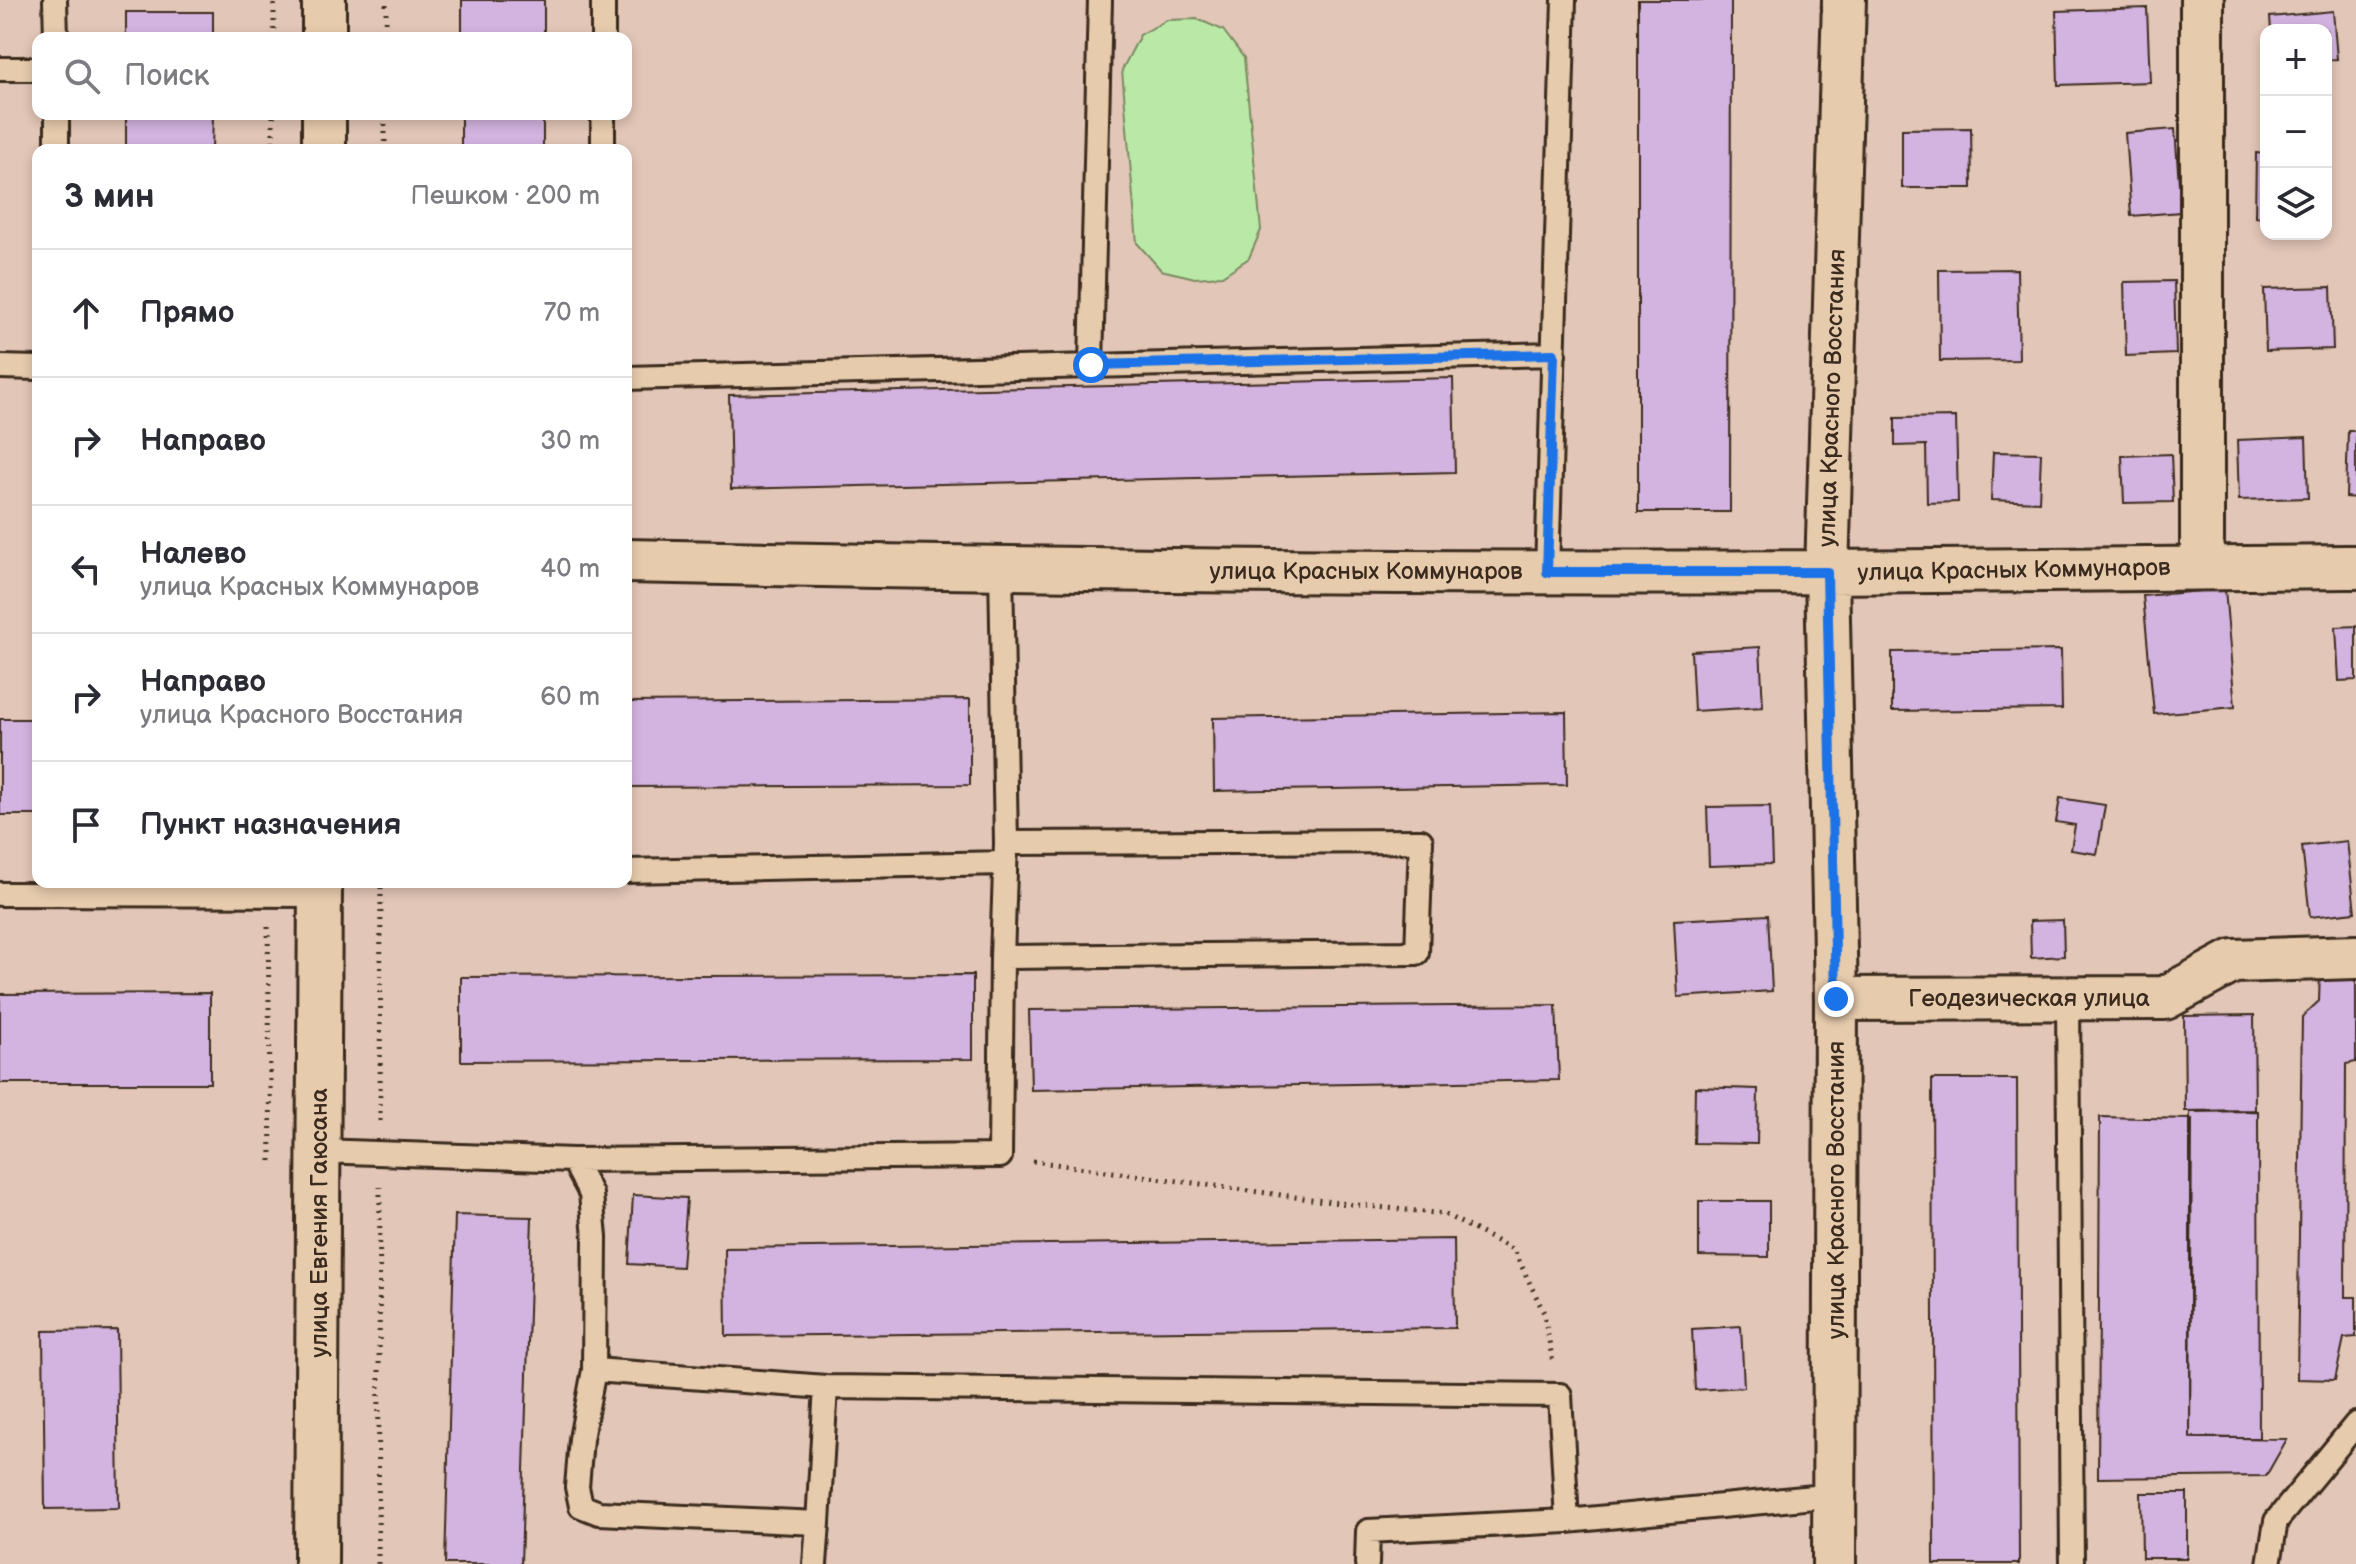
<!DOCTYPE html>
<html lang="ru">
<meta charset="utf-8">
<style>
:root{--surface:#fff;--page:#f2f2f3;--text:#2b2b33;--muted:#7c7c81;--line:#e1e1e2}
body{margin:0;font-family:"Balsamiq Sans",sans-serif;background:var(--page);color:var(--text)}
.controls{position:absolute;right:24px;top:24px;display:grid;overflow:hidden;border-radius:16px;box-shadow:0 4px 12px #0003}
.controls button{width:72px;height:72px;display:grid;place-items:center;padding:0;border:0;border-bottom:2px solid var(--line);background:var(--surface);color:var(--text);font:40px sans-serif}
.stop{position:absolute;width:24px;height:24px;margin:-18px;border:6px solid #1a73e8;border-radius:50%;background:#fff}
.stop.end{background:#1a73e8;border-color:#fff;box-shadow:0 2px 8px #0008}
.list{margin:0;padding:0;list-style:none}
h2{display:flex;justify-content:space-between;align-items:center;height:104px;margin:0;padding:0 32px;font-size:34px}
h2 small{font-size:26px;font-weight:400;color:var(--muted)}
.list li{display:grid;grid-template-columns:52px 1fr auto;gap:24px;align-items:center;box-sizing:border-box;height:128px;padding:0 32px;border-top:2px solid var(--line)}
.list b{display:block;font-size:30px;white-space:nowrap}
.list p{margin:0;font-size:26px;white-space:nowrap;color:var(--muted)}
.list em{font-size:26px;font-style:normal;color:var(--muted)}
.icon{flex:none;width:44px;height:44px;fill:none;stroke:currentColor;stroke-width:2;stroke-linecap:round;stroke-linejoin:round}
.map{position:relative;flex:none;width:2356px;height:1564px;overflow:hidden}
.search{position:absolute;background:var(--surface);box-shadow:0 4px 12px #0003;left:32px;top:32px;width:600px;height:88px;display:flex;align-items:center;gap:20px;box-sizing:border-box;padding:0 28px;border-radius:16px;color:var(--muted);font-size:30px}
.panel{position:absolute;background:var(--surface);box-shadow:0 4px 12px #0003;left:32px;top:144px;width:600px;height:744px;border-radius:16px}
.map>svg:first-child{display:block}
.green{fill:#bae9a7;stroke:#7a8a62;stroke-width:2}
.building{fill:#d3b3e0;stroke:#3b2a1e;stroke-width:2}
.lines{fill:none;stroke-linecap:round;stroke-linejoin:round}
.service-casing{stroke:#3b2a1e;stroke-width:28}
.minor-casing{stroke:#3b2a1e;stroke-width:48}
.path{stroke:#3b2a1e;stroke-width:5;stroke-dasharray:2 6;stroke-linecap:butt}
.service{stroke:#e6cbad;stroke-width:22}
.minor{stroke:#e6cbad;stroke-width:42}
.route{stroke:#1a73e8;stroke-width:10}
.labels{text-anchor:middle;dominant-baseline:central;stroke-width:7;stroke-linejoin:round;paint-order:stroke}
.street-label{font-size:24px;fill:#3b2a1e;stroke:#e6cbad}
</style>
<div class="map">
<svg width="2356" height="1564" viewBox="0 0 2356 1564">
<rect width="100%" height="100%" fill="#e2c6b7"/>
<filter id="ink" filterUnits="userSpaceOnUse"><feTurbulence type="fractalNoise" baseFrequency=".0125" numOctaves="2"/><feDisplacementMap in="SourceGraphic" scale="16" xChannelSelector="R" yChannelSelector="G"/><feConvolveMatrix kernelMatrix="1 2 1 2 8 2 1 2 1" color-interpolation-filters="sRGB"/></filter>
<g filter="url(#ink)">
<path class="green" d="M1197,19L1223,30L1244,58L1261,230L1249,258L1222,276L1195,278L1161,270L1137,243L1122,70L1140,35L1167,20Z"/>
<path class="building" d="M462,0H544V38H462Z
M1638,0H1731L1730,512H1638Z
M2147,8L2150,82L2058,85L2056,11Z
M2333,11L2337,59L2326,60V30H2271L2270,17Z
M126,12H213V38H126Z
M126,114H213L212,150H126Z
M461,114H543V150H461Z
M1971,128L1972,188H1902V129Z
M2175,129L2181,212L2131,216L2125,133Z
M2256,153L2266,154V218L2255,217Z
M2017,269L2019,360L1940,361L1939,270Z
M2174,281L2176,354L2126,356L2124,282Z
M2331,287L2333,349L2266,351L2264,289Z
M1453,378L1455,472L731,489L729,395Z
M1956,417L1958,502L1927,503L1926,445L1895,446V418Z
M2348,431H2356V498L2346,497Z
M2306,437L2308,498L2239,500L2237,440Z
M1993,452L2041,453L2039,502L1991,500Z
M2171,454L2173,502L2124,503L2122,456Z
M2225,589L2235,707L2154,714L2143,596Z
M2356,626V680L2339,681L2336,627Z
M1760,647L1763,707L1694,711L1691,651Z
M2061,650L2062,709L1892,711V652Z
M970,699V785L626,787V702Z
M1566,712L1567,785L1214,791L1213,718Z
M0,719H38V815H0Z
M2060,798L2105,805L2097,854L2071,850L2075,825L2056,822Z
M1770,806L1772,864L1709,866L1707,807Z
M2347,841L2355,912L2310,917L2302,846Z
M1768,915L1772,991L1678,997L1674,920Z
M2063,920L2064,956L2031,958L2030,921Z
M2320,972L2356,973V1062L2346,1064L2345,1297H2356V1337L2344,1338L2335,1380L2297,1379L2302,1017L2319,1001Z
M973,975V1059L461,1061V977Z
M210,993V1083H0V994Z
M1556,1005L1559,1080L1031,1090L1029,1010Z
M2254,1015L2255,1110L2185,1111L2184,1016Z
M1932,1079H2017L2019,1564H1934Z
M1695,1087L1758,1089L1757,1144L1694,1143Z
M2258,1111L2259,1438H2190V1112Z
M2100,1117L2192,1119L2190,1437L2287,1439L2266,1476L2098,1478Z
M633,1195L687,1198L682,1267L629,1264Z
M1699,1201H1769V1257L1699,1256Z
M455,1215L532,1217L521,1564H445Z
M1454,1239L1455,1328L726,1336L725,1248Z
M1741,1326L1744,1387L1695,1390L1692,1329Z
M117,1330L119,1508L45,1509L43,1331Z
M2141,1493H2187V1558H2142Z"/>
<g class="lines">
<g class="service-casing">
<path id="service" d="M55,0L56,38
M603,0V38
M0,69H38
M57,114V150
M603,114V150
M1091,365L1100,0
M0,367L38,368
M626,378L1554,354
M1547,572L1564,0
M626,871L1005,863
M0,894L320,895
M1002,957L1417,953L1421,841L1006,843
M2068,999L2072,1564
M319,1151L573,1160L591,1194L595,1237L594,1370L581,1439L577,1487L581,1506L599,1513L818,1523L815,1564
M573,1160L1000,1156L1002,957L1006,843L1001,569
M594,1370L826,1387L1560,1395L1567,1521
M818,1523L826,1387
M1367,1564L1368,1531L1567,1521L1835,1495
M2269,1564L2276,1521L2356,1424"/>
</g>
<g class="minor-casing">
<path id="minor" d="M2202,0V568
M324,38V0
M324,150V114
M626,561C1026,570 1426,574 1826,572C2002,572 2179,568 2356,567
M1836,999L2165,998L2233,961L2356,957
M316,1564L320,882
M1834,1564L1836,999L1827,572L1844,0"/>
</g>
<path class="path" d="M274,38V0
M386,38V0
M273,150V114
M385,150V114
M268,927L271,1161
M380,1121L381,882
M1033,1161L1339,1203L1444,1214L1514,1250L1544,1313L1553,1363
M378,1564L380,1187"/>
<use href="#service" class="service"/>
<use href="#minor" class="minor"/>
</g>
</g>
<g class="lines" filter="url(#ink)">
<path class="route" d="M1091,365L1554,354L1547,572H1827L1836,999"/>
</g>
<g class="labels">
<g class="street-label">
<text transform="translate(1832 398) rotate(-88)">улица Красного Восстания</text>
<text transform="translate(2014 570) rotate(-1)">улица Красных Коммунаров</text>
<text x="1366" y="571">улица Красных Коммунаров</text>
<text x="2029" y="998">Геодезическая улица</text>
<text transform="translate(1836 1190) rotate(-90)">улица Красного Восстания</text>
<text transform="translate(319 1223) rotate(-90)">улица Евгения Гаюсана</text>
</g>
</g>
</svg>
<div class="controls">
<button>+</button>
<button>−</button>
<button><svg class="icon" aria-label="layers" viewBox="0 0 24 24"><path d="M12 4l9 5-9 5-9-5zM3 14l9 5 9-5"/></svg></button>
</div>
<div class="stop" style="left:1091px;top:365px"></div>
<div class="stop end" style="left:1836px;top:999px"></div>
<div class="search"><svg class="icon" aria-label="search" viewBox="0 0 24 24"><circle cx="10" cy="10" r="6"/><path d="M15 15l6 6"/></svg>Поиск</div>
<section class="panel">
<h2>3 мин<small>Пешком · 200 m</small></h2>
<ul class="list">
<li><svg class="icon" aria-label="ahead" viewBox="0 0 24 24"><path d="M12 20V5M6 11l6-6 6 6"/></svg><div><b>Прямо</b></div><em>70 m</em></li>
<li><svg class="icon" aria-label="right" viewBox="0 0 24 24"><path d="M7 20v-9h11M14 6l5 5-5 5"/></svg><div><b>Направо</b></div><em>30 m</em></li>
<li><svg class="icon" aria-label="left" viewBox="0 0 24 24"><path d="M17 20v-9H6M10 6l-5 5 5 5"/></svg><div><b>Налево</b><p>улица Красных Коммунаров</p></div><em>40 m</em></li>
<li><svg class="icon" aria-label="right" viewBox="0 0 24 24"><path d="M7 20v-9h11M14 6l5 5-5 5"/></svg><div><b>Направо</b><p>улица Красного Восстания</p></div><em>60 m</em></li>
<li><svg class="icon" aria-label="arrive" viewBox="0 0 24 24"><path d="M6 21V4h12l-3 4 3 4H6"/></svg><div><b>Пункт назначения</b></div></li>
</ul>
</section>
</div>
